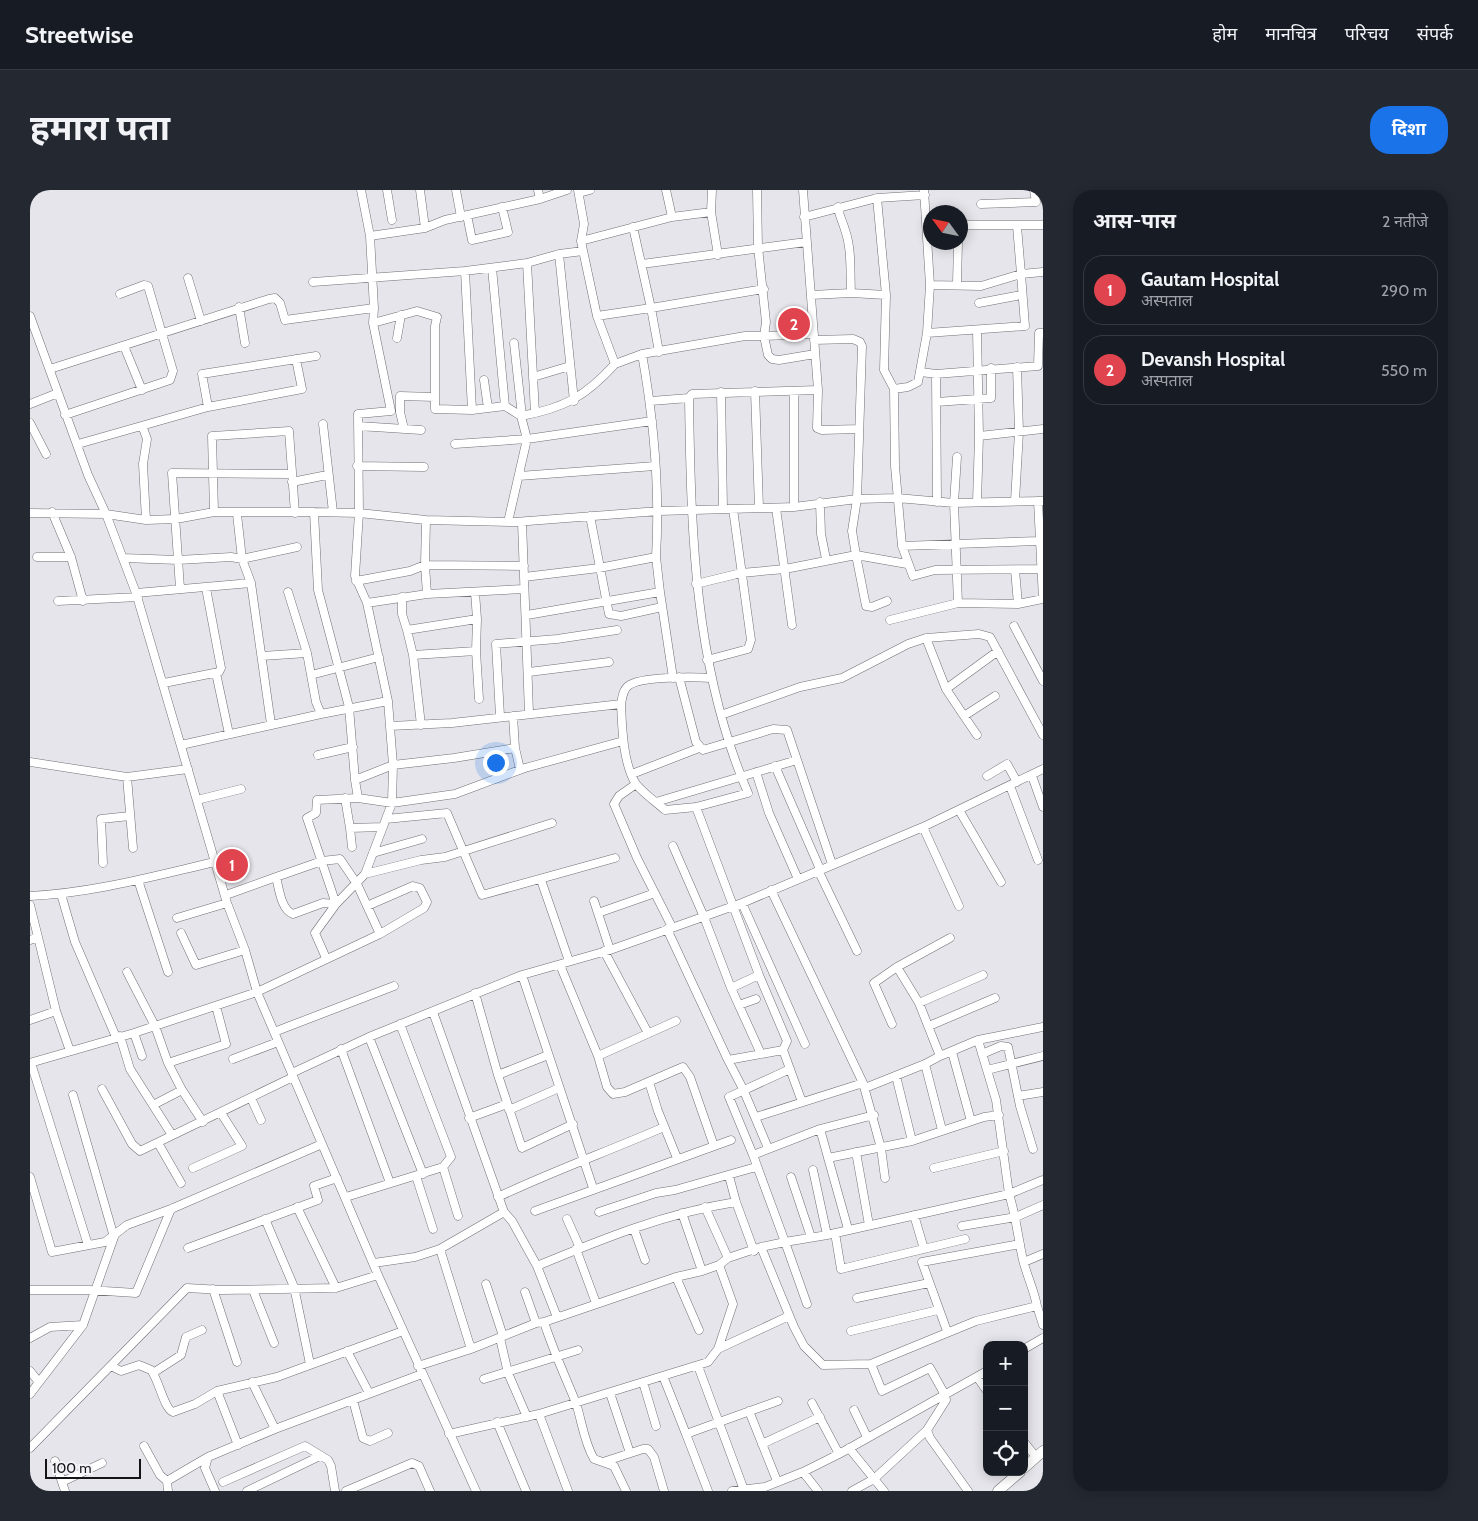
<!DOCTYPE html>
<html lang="hi">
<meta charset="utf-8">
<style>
:root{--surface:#171b24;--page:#242831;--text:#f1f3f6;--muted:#9ea1a6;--line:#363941;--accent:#1a73e8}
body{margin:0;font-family:Cabin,"Noto Sans Devanagari",sans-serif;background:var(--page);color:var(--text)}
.controls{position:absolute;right:15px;bottom:15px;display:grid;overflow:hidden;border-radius:10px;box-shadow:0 2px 12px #0003}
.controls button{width:45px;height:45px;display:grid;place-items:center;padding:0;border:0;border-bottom:1px solid var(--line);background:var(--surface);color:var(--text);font:25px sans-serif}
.compass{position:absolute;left:893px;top:15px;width:45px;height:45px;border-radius:50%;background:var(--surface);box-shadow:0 2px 12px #0003;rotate:303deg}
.scale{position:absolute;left:15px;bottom:12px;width:96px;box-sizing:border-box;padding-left:5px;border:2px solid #141416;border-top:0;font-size:14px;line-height:18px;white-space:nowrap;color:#141416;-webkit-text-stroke:4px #f3f3f8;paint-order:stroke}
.you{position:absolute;left:465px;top:572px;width:18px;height:18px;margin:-12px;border:4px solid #fff;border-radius:50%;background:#1a73e8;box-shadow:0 0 0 8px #1a73e833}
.badge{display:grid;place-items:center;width:32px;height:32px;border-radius:50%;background:var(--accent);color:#fff;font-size:16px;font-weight:700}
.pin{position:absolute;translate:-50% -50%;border:2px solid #fff;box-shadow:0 1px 5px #0006}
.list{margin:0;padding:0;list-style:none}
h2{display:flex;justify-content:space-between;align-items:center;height:65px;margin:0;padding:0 20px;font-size:21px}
h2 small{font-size:16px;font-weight:400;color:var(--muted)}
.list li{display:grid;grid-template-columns:32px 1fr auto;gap:15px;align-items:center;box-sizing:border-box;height:70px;margin:0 10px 10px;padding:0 10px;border:1px solid var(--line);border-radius:20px}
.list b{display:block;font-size:19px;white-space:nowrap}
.list p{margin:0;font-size:16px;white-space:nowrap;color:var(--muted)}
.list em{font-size:16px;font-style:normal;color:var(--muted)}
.icon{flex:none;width:28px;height:28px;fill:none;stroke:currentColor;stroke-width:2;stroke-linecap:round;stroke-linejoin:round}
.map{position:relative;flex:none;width:1013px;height:1301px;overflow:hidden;border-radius:20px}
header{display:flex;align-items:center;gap:30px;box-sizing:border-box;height:70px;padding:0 25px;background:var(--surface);border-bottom:1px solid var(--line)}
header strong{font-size:24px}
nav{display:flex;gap:28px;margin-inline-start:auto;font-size:18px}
.intro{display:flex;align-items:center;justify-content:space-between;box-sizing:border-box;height:120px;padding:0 30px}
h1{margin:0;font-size:35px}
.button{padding:12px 22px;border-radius:20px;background:var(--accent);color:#fff;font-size:18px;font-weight:700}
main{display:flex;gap:30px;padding:0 30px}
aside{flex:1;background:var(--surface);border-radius:20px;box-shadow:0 2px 12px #0003}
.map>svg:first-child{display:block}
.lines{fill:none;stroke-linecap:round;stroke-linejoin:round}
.minor-casing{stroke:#707075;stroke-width:9}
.major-casing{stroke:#707075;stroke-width:11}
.minor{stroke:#fff;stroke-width:8}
.major{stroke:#fff;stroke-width:10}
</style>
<header>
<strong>Streetwise</strong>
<nav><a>होम</a><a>मानचित्र</a><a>परिचय</a><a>संपर्क</a></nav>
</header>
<div class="intro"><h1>हमारा पता</h1><a class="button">दिशा</a></div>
<main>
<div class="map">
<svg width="1013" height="1301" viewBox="0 0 1013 1301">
<rect width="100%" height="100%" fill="#e5e5eb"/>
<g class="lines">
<g class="minor-casing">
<path id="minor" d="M331,0L340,46L344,118
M357,0L362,30
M390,0L395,38
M426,0L431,27
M508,0L510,9L537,0
M548,0L554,34L551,51
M636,0L642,27
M773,0L788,200L787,238L792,240L828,239
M894,0L900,95L897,143
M549,3L560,0
M847,8L856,105L854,180L864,199L865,276L872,356L1008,351
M951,14L1006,12L1004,0
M808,17C809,26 813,32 815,40C822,59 820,83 821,103
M681,22L682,0
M437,25L442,50L478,42L472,17
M774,27L847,8L895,5
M931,35H1013
M603,37L621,118L734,99
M340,46L395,38L415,30L510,9
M529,64L544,211
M497,73L505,223
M612,74L776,52
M462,78L475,216
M435,81L442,220
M158,88L171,131
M283,92L435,81L497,73L529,64L553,61
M927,94L928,52
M900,95L951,96L991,84L987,36
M781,105L821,103L856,105
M949,113L991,105
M209,117L215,153
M0,126L58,285L76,324L106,403L197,713L215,760L227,802L348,1085L446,1301
M567,126L621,118L629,162
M343,133L387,121L407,127L405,136V219L442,220L475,216L491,226
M947,140L949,246
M784,144L734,146L738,165L742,169L749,170L785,164
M367,148L371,125
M484,153L492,226
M94,156L112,200
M612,164C624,231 630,299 626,367
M585,174L612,164L715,146H734L736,132L728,57L727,0
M20,179L239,109L245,108L250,113L255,130L344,118L343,133L361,221L328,224L329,323L325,386L337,413L358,511L363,575L424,568L485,558
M891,182L906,184L1008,176L1009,143H1013
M906,184L907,312
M503,187L540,176
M454,190L458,218
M864,199L878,197L888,192L897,143L995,136L991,84L1013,82
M725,201L729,318
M764,201V317
M691,202L693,319
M621,211L659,208
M907,212L961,208V178
M0,214L28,203
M178,217L172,184L286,166
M35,225L140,190L143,181L118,96L114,95L90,104
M0,233L16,264
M293,234L303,322
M328,236L391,240
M113,238L117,249L113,274L116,330
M374,239L370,222V206L405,207
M48,254L178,217L272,199L266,169
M425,254L497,249L622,231
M927,267L924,313L928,413
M327,276L394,277
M489,286L625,276
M262,292L297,285
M985,311L989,242L987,177
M790,312L791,344L796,369
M947,312L949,246L1013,239
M746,318L762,435
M22,322L41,367L53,411
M184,322L182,246L259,241L265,323
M0,323L76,324L116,330L146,329L184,322H284L329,323L396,330L485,332L629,321L764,317L827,309L867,308L924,313L1013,311
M207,324L212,369L221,393
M560,326L579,424L591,426L632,417
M396,330L395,375L494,376
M478,332L497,249L491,226C534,218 555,207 585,174L567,126L551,51L642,27L681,22L688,65
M492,332L499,523
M872,356L883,386L905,380L1010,379
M7,367H41
M93,368L148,370L201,367L212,369L267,357
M985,380L988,414
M494,387L569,378L626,367L630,402L497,425
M326,391L380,381L395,375L397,404
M666,394L711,383L755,379L826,365L822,341L827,309L832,156L830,152L823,149L784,150
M150,398L142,283L261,284
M258,402L277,463L281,485
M445,402L447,429L377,440L383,465L446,461
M630,402L643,488
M106,403L221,393L241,534
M372,407V424L377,440
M28,411L108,407
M857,411L842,417L836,416L826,365L877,374
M337,413L397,404L494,399
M447,429L446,461L449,509
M860,430L928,413L988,414L1013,409L1008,311
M984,436L1013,491
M896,448L916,499L934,526L965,506
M383,465L391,535
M232,466L277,463
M677,470L718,459L721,450L703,319
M499,482L579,472
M186,483L199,544
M649,487L666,552L673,560L743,539L757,540L802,674
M134,493L189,482L191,478L176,398
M916,499L968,461
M591,514C592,537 593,574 606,594C613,603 626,612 635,620L666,617L718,603C664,478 661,342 659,208L662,204L788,200
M291,524L358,511
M691,525L770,497L812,488L878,454L896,448L949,444L960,447L1013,545
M470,526L466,454L527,449L587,440
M483,526L485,558L490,579
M934,526L947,545
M360,536L422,533L591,514C592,508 593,500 598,496C610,486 665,487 681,488
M151,555L291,524L286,512L281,485L349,467
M288,565L323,557
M0,572L97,587L158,579
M745,576L790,679
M726,582L739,623L768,689
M602,584L669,558
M957,586L977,574L987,592
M1002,586L1013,617
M97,587L103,658
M325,590L328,608
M606,594L589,606L584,614L607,668L642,737
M980,596L1008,670
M315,608L320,638
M167,610L211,599
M626,612L767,570
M666,617L729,785L757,851L753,860L698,870L713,899L738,958
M929,620L971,692
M356,629L417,623L452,705L585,668
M893,637L929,716
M643,656L674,727L701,798
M322,657L320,638L353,637
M343,663L392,649
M73,673L71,629L100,626
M788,680L827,761
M335,684L391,670L415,667L522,633
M108,690L138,782
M511,690L539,771
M741,700L833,893L851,958L855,988
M31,704L45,752L86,847
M196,705L246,687C249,698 251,720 263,724L293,713L306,714L335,684L362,613L363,575L325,590L319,517L288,400L284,322
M0,706C63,703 124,686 185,672
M564,711L580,760
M712,713L775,854
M0,715L8,747
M337,716L383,696L390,698L397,712L394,718L350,744
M568,723L625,703
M147,728L197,713
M637,739L698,870
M151,743L166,775L215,760
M0,750L8,747L26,821L40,861
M574,761L618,843
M296,768L285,743L306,714L277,628L286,623L287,610L328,608L362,613L425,604L495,578L593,551
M530,775L568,866
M97,782L125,836L138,873
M492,785L563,998
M729,785L701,798L731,864
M445,803L468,885L492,958L543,934
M889,813L953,785
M709,815L726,809
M0,830L26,821
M646,831L568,866L577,897L583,904L595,902L653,877L660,887L684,956
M862,834L844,793L867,777L920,748
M899,836L965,808
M244,842L364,796
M104,843L112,866
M90,846L100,879L142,945
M339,847L393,984
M948,850L1013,837
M311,859L360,993
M753,860L772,912
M922,862L941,931
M952,864L971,856L978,857L990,916L1003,959
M203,869L248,852
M0,873L104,843L227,802L350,744L327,694L310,669L292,671L246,687
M1,873L58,1055
M895,874L912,940
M957,880L1013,866
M262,883L339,847L492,785L580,760L712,713L893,637L1013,579
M468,885L518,865
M866,886L882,951
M619,892L628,921L647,968
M835,898L895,874L910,866
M72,899L102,954L110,961L263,887
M152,900L138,873L196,854L186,816
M988,906L1013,902
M221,908L231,930
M125,914L152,900L173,932
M479,920L529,898
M726,927L833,893
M439,928L477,914
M790,939L818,1039
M128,953L151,993
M826,962L839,1035
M723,965L699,907L760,879
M798,968L882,951L954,927L969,925
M413,977L428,1026
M163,978L212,956L191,923
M904,978L974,961
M783,980L797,1045
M386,986L403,1039
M699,986L706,1012L724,1061
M0,987L22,1062L75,1052L97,1035L141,1019L292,954
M761,987L781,1047
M316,1007L413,977L421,967L370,834
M468,1007C523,981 579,961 634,937
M267,1017L306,1098
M675,1017L698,1068
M505,1021L701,950
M474,1022L482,1031L507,1076
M569,1022L626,1003L645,1000L726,977
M652,1023L672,1081
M884,1025L894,1059
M235,1029L264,1097L280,1174
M537,1029L550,1058
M932,1036L986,1027L1013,1015
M604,1039L615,1070
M805,1043L811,1079L935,1049
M731,1057L764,1137L774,1156L793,1175L841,1174L946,1131L1007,1116C1004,1100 997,1086 993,1070C988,1048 986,1026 979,1004L1013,990
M158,1058L288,1010L284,996L307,988
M410,1059L441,1159
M546,1059L566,1113
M994,1072L1013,1064
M344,1073L385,1067L410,1059L474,1022L403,822
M646,1087L669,1140
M456,1094L473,1146
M183,1099L207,1172
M0,1100H59L106,1103L141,1019
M223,1100L244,1153
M495,1102L506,1133
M827,1108L899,1093
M777,1114L755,1052L797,1045L979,1004L966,910L948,850L910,866L889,813L867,777
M1007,1116L1013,1135
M527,1127L507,1076C572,1049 636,1023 706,1012
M514,1132C523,1160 535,1186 546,1213C552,1232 554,1252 564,1269L584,1276L596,1301
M821,1141L908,1120
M917,1141L892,1072L990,1054
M0,1148L20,1137L53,1135
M470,1148L478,1183L497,1227
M688,1159L759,1126
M994,1159L1013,1148
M317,1161L339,1203
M841,1174L852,1201L900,1178L915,1205L916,1210L897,1240L900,1248L938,1301
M81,1176L91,1181L109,1175L121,1180C129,1190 134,1219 143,1222L165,1214L187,1201L247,1187L373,1141
M388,1176L441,1159L506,1133L514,1132L646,1087L672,1081L689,1075L698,1068L731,1057L755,1052L723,965L790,939L844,925
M668,1176L714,1300
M0,1181L8,1191
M123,1183L151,1165L156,1147L172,1140
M633,1186L656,1244
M947,1187L957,1201
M454,1189L548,1160
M222,1192L245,1239
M613,1192L626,1236
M187,1201L208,1255
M580,1203L600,1263
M0,1204L53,1135L84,1047L43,905
M323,1210L333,1248L340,1251L358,1243
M782,1213L809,1264
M824,1220L837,1247
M719,1221L747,1291
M509,1224L538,1301
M467,1232L496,1301
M419,1244L509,1224L678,1172L688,1159L703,1114L689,1075
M994,1252L1006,1267
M732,1254L790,1227
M114,1256L130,1285L137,1291L178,1267
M0,1258L157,1098L192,1100L306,1098L348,1085
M819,1258L854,1301
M25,1271L35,1301
M573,1272L613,1259H618L624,1267L634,1301
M773,1282L788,1301
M137,1291L138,1301
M32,1292L72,1273
M193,1292L275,1256L298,1270L301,1276L305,1301
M185,1301L175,1278L178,1267L245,1239L392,1184
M217,1301L290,1266
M316,1301L382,1273L389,1276L400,1301
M678,1301L656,1244L748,1211
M702,1301L735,1297L773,1282L809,1264L957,1181
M822,1301L844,1289L897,1240"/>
</g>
<g class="major-casing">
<path id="major" d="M994,1278L1013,1261
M968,1301L990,1282"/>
</g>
<use href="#minor" class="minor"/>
<use href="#major" class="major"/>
</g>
</svg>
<div class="controls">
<button>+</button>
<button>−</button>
<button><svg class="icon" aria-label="locate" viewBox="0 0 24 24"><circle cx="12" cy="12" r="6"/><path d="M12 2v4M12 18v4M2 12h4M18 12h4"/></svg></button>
</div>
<svg class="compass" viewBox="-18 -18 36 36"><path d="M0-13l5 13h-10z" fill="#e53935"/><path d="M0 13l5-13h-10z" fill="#9ea1a6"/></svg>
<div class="scale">100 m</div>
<div class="you"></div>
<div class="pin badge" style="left:202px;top:675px;background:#e0444e">1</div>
<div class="pin badge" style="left:764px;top:134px;background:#e0444e">2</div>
</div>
<aside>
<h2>आस-पास<small>2 नतीजे</small></h2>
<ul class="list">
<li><span class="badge" style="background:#e0444e">1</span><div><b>Gautam Hospital</b><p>अस्पताल</p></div><em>290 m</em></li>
<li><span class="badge" style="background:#e0444e">2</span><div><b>Devansh Hospital</b><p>अस्पताल</p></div><em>550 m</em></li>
</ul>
</aside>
</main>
